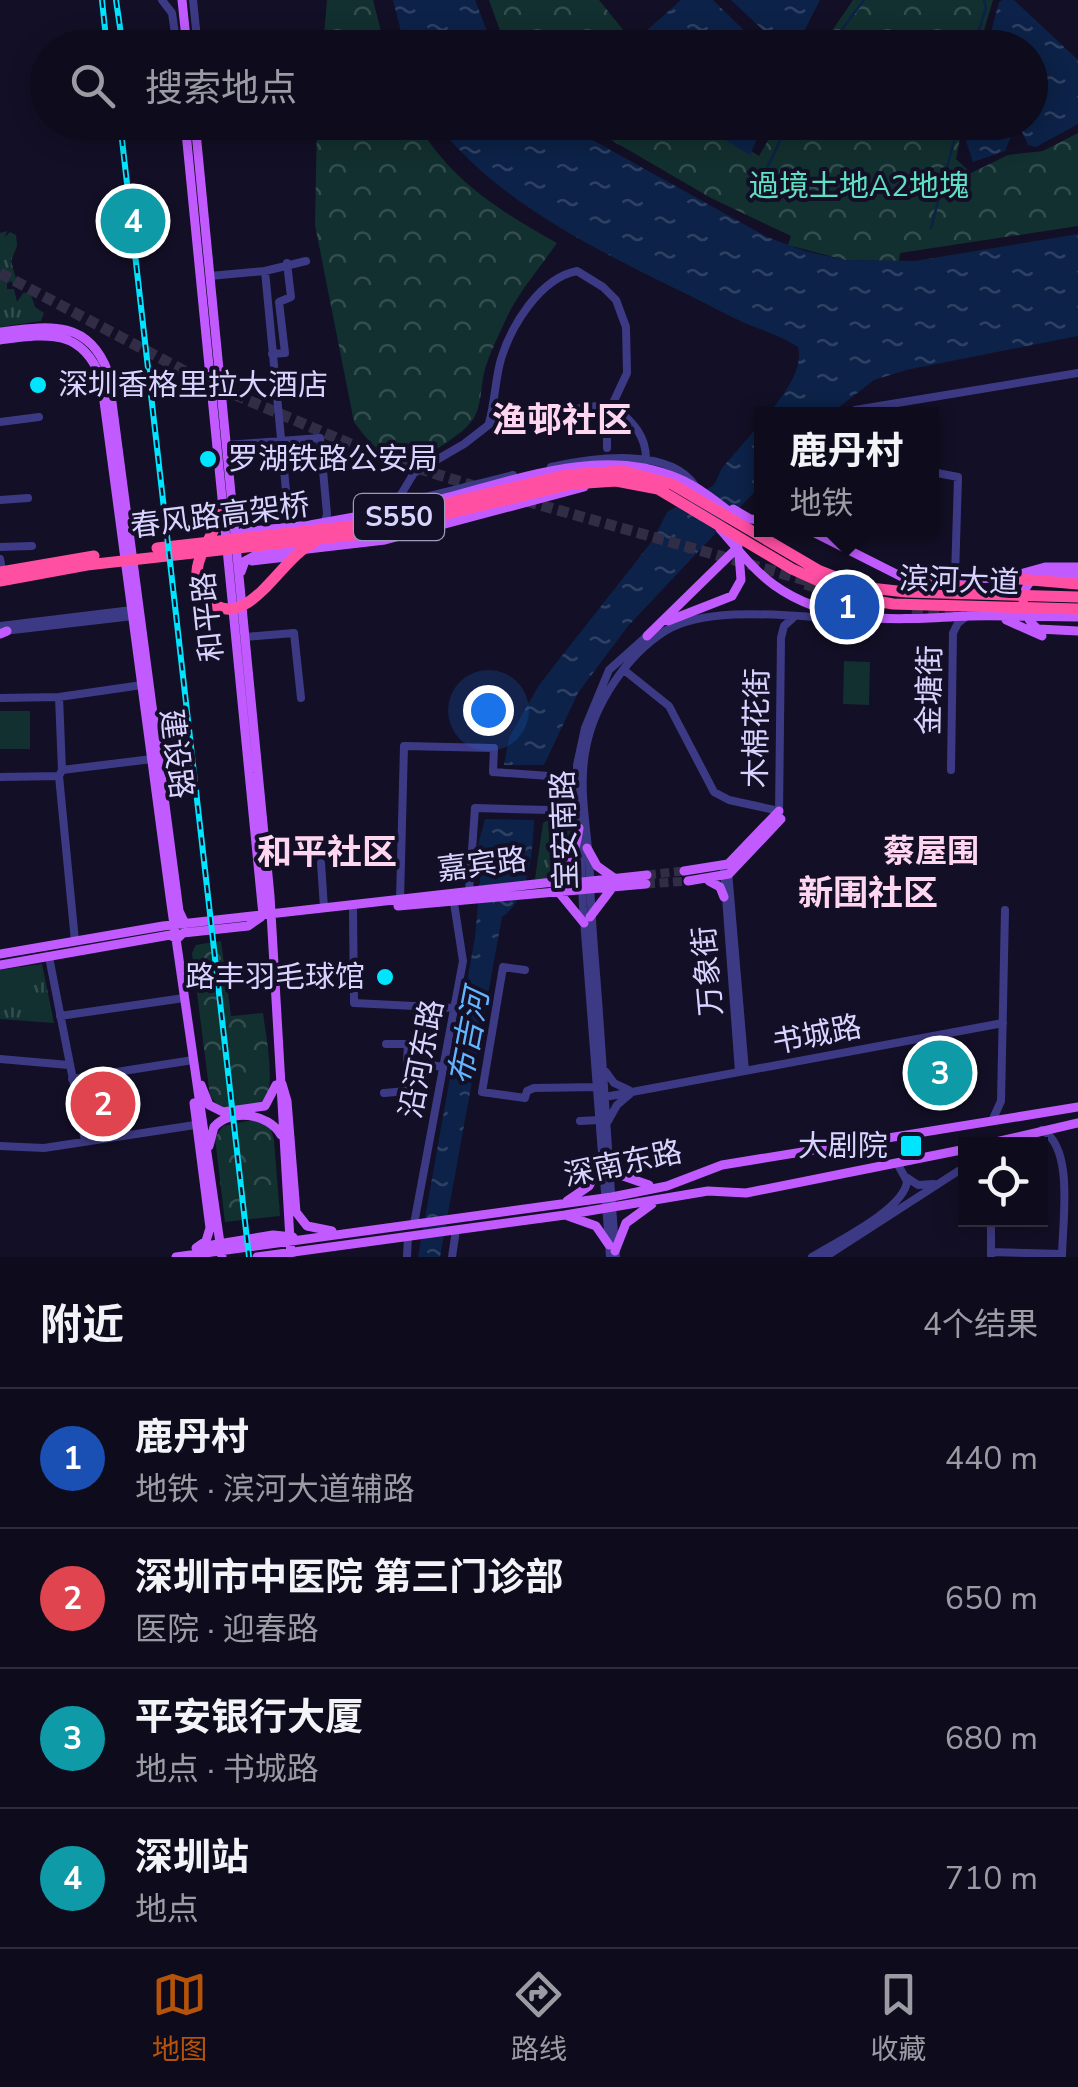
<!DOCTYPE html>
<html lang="zh">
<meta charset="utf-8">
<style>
:root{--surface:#0e0b1c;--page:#1c1929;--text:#f1f3f6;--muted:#9b9ba3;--line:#2e2b3b;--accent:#b45309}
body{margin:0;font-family:"Nunito Sans","Noto Sans SC",sans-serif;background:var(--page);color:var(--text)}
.controls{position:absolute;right:30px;bottom:30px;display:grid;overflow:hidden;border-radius:0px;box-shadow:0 5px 25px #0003}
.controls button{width:90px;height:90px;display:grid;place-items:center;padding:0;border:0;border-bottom:2px solid var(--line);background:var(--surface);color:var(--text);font:50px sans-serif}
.you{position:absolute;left:488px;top:710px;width:35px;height:35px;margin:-25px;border:8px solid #fff;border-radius:50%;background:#1a73e8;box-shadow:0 0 0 15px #1a73e833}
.badge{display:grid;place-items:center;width:65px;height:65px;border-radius:50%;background:var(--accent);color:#fff;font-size:32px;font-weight:700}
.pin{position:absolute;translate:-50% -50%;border:5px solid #fff;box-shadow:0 2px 10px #0006}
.popup{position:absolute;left:754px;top:407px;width:185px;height:130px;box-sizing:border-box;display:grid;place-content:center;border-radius:0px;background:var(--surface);filter:drop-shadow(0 2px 8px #0005);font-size:32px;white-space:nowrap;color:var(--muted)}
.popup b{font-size:38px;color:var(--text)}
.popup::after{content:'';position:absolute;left:50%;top:100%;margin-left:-20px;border:20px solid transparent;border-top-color:var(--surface)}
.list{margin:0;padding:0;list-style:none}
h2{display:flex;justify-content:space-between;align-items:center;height:130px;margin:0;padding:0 40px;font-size:42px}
h2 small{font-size:32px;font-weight:400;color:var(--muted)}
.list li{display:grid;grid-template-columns:65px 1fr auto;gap:30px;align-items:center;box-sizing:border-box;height:140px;padding:0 40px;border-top:2px solid var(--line)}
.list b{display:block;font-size:38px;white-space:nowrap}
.list p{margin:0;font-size:32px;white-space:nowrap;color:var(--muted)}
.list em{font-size:32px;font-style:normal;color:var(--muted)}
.icon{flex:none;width:55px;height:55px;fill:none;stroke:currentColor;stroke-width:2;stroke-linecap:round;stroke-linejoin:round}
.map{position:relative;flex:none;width:1078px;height:1257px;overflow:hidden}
.search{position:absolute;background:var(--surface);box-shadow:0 5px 25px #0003;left:30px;right:30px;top:30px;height:110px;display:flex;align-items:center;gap:25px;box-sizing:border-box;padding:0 35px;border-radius:55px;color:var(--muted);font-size:38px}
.sheet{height:690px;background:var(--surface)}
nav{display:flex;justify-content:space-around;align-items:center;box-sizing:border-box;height:140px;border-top:2px solid var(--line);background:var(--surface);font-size:28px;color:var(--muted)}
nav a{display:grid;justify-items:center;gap:5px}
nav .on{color:var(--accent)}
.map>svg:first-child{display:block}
.grass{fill:url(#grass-tufts)}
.forest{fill:url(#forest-crowns)}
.pitch{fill:#12302f}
.water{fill:url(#water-ripples)}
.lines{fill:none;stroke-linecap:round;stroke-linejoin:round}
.stream{stroke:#0c2248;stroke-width:2.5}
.major-tunnel{stroke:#312d47;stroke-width:9;stroke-dasharray:9 4.5;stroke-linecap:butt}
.highway-tunnel{stroke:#312d47;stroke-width:11;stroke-dasharray:11 5.5;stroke-linecap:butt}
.minor{stroke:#3d3a85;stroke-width:8}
.major{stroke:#c25bff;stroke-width:9}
.highway{stroke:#ff4fa3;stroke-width:11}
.rail-casing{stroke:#00e5ff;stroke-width:6}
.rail{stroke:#130f26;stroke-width:2.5;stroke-dasharray:8;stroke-linecap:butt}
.poi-dot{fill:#00e5ff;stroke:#130f26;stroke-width:4}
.labels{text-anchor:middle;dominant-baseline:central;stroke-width:8;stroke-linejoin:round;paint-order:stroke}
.shield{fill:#130f26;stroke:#9e99be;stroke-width:2.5}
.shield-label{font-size:28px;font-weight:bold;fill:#d9d4ff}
.park-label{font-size:30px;fill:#5fe0c0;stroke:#130f26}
.poi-label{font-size:30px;fill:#d9d4ff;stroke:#130f26;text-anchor:start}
.street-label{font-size:30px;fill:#d9d4ff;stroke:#130f26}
.neighbourhood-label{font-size:32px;font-weight:bold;fill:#ffd6f0;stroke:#130f26}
.water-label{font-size:32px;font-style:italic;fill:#62b6ff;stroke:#130f26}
.quarter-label{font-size:35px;font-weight:bold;fill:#ffd6f0;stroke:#130f26}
</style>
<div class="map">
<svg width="1078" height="1257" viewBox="0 0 1078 1257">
<defs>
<pattern id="grass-tufts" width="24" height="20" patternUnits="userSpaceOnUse" patternTransform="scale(2.5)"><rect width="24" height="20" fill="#12302f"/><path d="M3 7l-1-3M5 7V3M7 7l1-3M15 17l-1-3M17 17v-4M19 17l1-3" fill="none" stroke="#344d4e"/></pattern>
<pattern id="forest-crowns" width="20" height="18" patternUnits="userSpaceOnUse" patternTransform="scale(2.5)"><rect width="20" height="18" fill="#12302f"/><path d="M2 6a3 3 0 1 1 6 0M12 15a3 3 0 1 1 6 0" fill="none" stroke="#344d4e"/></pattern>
<pattern id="water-ripples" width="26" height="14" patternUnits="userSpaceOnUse" patternTransform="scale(2.5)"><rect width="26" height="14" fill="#0c2248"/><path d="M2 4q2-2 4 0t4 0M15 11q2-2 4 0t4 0" fill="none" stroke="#2f4163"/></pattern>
</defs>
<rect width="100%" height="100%" fill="#130f26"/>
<path class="grass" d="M7,231L5,237L10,232L16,235L17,246L11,261L17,282L14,286L11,281L7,283V289H14L17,302L23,293L30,292L35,307L44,313L41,321L0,327V233Z
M572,806C578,833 573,862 550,880L535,879L543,823Z
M42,964L54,1023L0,1019V970Z"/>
<path class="forest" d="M327,0H373L385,47H323Z
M489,0H599L637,47H506Z
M853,0H993L979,47H821Z
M317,123H417C450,180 501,212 557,243C540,268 519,291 506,319C499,335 490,352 485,369C481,383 482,400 476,414C470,427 455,437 443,445C401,472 381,459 354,422L315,225Z
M582,123H708L759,156L778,123H963L956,159L971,173L1008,155L1043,151L1078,133V226L900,253L899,261L845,260L788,245L791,236L711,198Z
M221,941L231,1016L263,1013C265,1031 279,1096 260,1104C249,1109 231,1107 220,1108L210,1096L192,953L196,945Z
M253,1120L270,1127L274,1140L280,1216L225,1222L215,1138L223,1126Z"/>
<path class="pitch" d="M844,661L870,662L869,705L843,704Z
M0,711H30V749H0Z"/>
<path class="water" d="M393,0H475L493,47H405Z
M681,0H713L761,47H641L636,40Z
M731,0H820L796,47L782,48Z
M1003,0H1014L1078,60V124L1036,147L1028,145L1018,123L1030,122V48L987,47L999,2Z
M968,122L1003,123L1012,134L1005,151L973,162L964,135Z
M436,123H562L767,237L805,251L845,260L915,261L1078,234V336L906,370L874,380L830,414H768C782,398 804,369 798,347C777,333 750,327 728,315C627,263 507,215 436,123Z
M707,123H764L750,155L725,140Z
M762,422V484L628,626L578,693L544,765H504L509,738L539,685L653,540L667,512L714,485L722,468Z
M485,819L534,820C533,851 529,899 502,917L440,1257H418L475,937L482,857L475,856Z"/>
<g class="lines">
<path class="stream" d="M828,48L864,0
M973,48L986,8L984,0
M763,200L767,168L789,122
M931,228L959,122"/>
<path class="major-tunnel" d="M647,875L684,871
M646,884L688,881"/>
<path class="highway-tunnel" d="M0,273L205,382L379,456L480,488
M526,501L812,582
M805,584L844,596
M912,609L963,613"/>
<path class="minor" d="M162,0L172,13L177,48
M193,0L198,48
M265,271L289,522
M210,276L265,271L306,261
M272,354L285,353L279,302L291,297L287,263
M850,414L855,410L1078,373
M0,422L39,417
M489,423C495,402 495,380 501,359C511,326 540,278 577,271L603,287L616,300L626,327L627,373L607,416V448
M227,445L320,438L327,514L325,522
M551,467C592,458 670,446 696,487
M932,472L958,477L955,577
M0,500L28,498
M398,509L414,500L513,475
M397,511L400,496L414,473L464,444L495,420L612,404C631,421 647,434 646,461
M0,547L32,546
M0,559L1,565
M0,626L132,610
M4,631L133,616
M245,637L294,633L301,698
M624,670L669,706L714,792L729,800L779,811
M59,697L62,770L59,776L75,941
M0,698L59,697L142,685
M62,770L152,759
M951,770L953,633L958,623L967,616
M0,777L59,776
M779,814L781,638L784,626L793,618
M321,863L324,908
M724,870L739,1072
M728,871L745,1071
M469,892L475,808L550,810L562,804L578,803
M400,900L404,746L494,748L493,772L563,777L577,774
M353,910L354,1003L454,1008
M49,957L85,1141
M525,970L503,967L482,1092L525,1098L527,1091L534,1088L598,1087
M60,1016L184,998
M386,1044H408L407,1061L443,1067
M0,1059L69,1065
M606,1072L614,1083L629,1090
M72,1079L193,1060
M384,1093L407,1091L413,1062
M605,1097L1003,1023
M580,1121L600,1120
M608,1121L617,1105L630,1094
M992,1121L1001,1101L1005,910
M1042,1130C1075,1148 1062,1224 1062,1257
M0,1146L44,1148L195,1125
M906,1177L918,1185L934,1184
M414,1224L463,961L454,903
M991,1252L1062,1254
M991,1255V1220
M407,1257L408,1236
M452,1257L456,1230
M610,1257L583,907L577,765L585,728L609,670L647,636
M616,1257C609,1176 605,1095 599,1014C596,968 591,923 590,877C589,835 577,790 586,748C594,704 627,655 665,631C711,603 801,618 853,619
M812,1257C836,1242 905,1209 907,1181L897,1163
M825,1257L966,1166"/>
<path class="major" d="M182,0L187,48
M185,122L263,915
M195,122L270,896L291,1257
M0,332C47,326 88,318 108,372L179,911L185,924
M0,340C45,334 82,327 101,379L171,904L222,1257
M434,501C511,482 599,445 677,478C699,487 717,502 735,516
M733,509L750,519L762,520
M720,529C737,548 752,569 774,585C833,627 901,619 969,616C1005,615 1042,617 1078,617
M809,530L908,580L1006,578L1045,567H1078
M233,537L243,532L310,525L404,508
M252,561L286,557
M241,572L245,561L256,555L385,540L584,487
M1078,575C1067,575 1054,572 1043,575C1016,583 1019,615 1038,629L1078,631
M1006,620L1042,636
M668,621L732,596L741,580L739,554
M0,634L7,631
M647,636L738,547
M587,848L597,866L614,878
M684,871L728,864L779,811
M552,881C570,869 576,849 579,828
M688,881L729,874L781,819
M709,881L720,887L724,897
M557,890L584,923
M398,906L646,884
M590,917L612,888
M0,954L163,926L571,880L582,882L647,875
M0,965L170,935L177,939L183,933L248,926L261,917
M282,1084L287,1101L296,1212L307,1226L332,1231
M201,1085L209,1105L223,1112L265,1106L276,1085
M194,1103L210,1228L206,1241L196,1248
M987,1144L1078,1123
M209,1146L214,1127C230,1108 269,1113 281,1135
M609,1157L623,1176L649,1185
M567,1201L589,1186L603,1158
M568,1216L596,1226L609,1245
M200,1247L273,1235L293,1237
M615,1251L626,1223L652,1204
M176,1257L612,1197L667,1186L722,1165L1078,1107
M257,1257L565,1215L708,1191L746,1193L966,1149"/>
<path class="highway" d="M223,505C219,529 199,548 197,571C196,582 199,593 207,600C248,636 281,555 314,543
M157,548L353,526L566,475L623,471L672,484L818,570L861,587L906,592L1078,597
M0,572L94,556
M1006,578L1078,584
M926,580L965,588
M0,581L87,565L362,534L572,484L616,481L658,489L792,569L854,597L893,604L1078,609"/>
<g class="rail-casing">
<path id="rail" d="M102,0L107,48
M116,0L123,48
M120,122L249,1257"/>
</g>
<use href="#rail" class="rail"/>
</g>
<g class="poi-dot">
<circle cx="38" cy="385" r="10"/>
<circle cx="208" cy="459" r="10"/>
<circle cx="385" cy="977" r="10"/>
<rect x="899" y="1134" width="24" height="24" rx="5"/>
</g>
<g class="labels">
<rect class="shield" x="354" y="494" width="90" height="46" rx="8"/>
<g class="shield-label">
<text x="399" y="517">S550</text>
</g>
<g class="park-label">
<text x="859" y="186">過境土地A2地塊</text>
</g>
<g class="poi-label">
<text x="58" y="385">深圳香格里拉大酒店</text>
<text x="228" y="459">罗湖铁路公安局</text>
<text x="365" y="977" text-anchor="end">路丰羽毛球馆</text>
<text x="888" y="1146" text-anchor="end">大剧院</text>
</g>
<g class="street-label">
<text transform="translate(220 516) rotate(-7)">春风路高架桥</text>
<text transform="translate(959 581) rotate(2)">滨河大道</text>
<text transform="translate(208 617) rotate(-96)">和平路</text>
<text transform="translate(930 690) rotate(-89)">金塘街</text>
<text transform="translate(757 728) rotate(-89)">木棉花街</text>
<text transform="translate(176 754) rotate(83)">建设路</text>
<text transform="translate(565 830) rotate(-92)">宝安南路</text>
<text transform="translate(482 865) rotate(-7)">嘉宾路</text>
<text transform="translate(708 971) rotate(-95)">万象街</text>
<text transform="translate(817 1035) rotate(-11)">书城路</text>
<text transform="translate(422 1059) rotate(-79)">沿河东路</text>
<text transform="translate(623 1164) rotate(-12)">深南东路</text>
</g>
<g class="neighbourhood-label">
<text x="931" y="851">蔡屋围</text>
</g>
<g class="water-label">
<text transform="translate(469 1037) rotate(-79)">布吉河</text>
</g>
<g class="quarter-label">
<text x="562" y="420">渔邨社区</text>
<text x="327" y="852">和平社区</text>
<text x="868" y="893">新围社区</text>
</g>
</g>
</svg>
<div class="controls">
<button><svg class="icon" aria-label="locate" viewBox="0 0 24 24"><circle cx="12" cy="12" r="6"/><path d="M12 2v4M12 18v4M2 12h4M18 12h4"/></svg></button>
</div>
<div class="you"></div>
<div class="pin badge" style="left:847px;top:607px;background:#1a4fb4">1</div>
<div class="popup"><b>鹿丹村</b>地铁</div>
<div class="pin badge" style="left:103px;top:1104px;background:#e0444e">2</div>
<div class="pin badge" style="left:940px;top:1073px;background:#0f9aa8">3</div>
<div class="pin badge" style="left:133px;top:221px;background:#0f9aa8">4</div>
<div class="search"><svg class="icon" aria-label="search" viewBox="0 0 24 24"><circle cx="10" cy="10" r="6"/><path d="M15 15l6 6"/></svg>搜索地点</div>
</div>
<section class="sheet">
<h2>附近<small>4个结果</small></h2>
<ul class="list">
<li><span class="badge" style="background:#1a4fb4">1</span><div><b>鹿丹村</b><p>地铁 · 滨河大道辅路</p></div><em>440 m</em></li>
<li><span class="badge" style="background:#e0444e">2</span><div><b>深圳市中医院 第三门诊部</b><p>医院 · 迎春路</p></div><em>650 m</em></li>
<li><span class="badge" style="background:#0f9aa8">3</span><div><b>平安银行大厦</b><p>地点 · 书城路</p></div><em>680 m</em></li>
<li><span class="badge" style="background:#0f9aa8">4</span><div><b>深圳站</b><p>地点</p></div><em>710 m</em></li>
</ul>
</section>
<nav>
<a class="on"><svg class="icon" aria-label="map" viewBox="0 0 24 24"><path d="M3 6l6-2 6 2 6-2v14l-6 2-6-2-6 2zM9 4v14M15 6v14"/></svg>地图</a>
<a><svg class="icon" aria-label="directions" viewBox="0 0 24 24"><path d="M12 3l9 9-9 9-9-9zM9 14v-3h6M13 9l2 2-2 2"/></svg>路线</a>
<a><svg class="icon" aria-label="saved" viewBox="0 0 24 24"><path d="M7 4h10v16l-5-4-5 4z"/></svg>收藏</a>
</nav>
